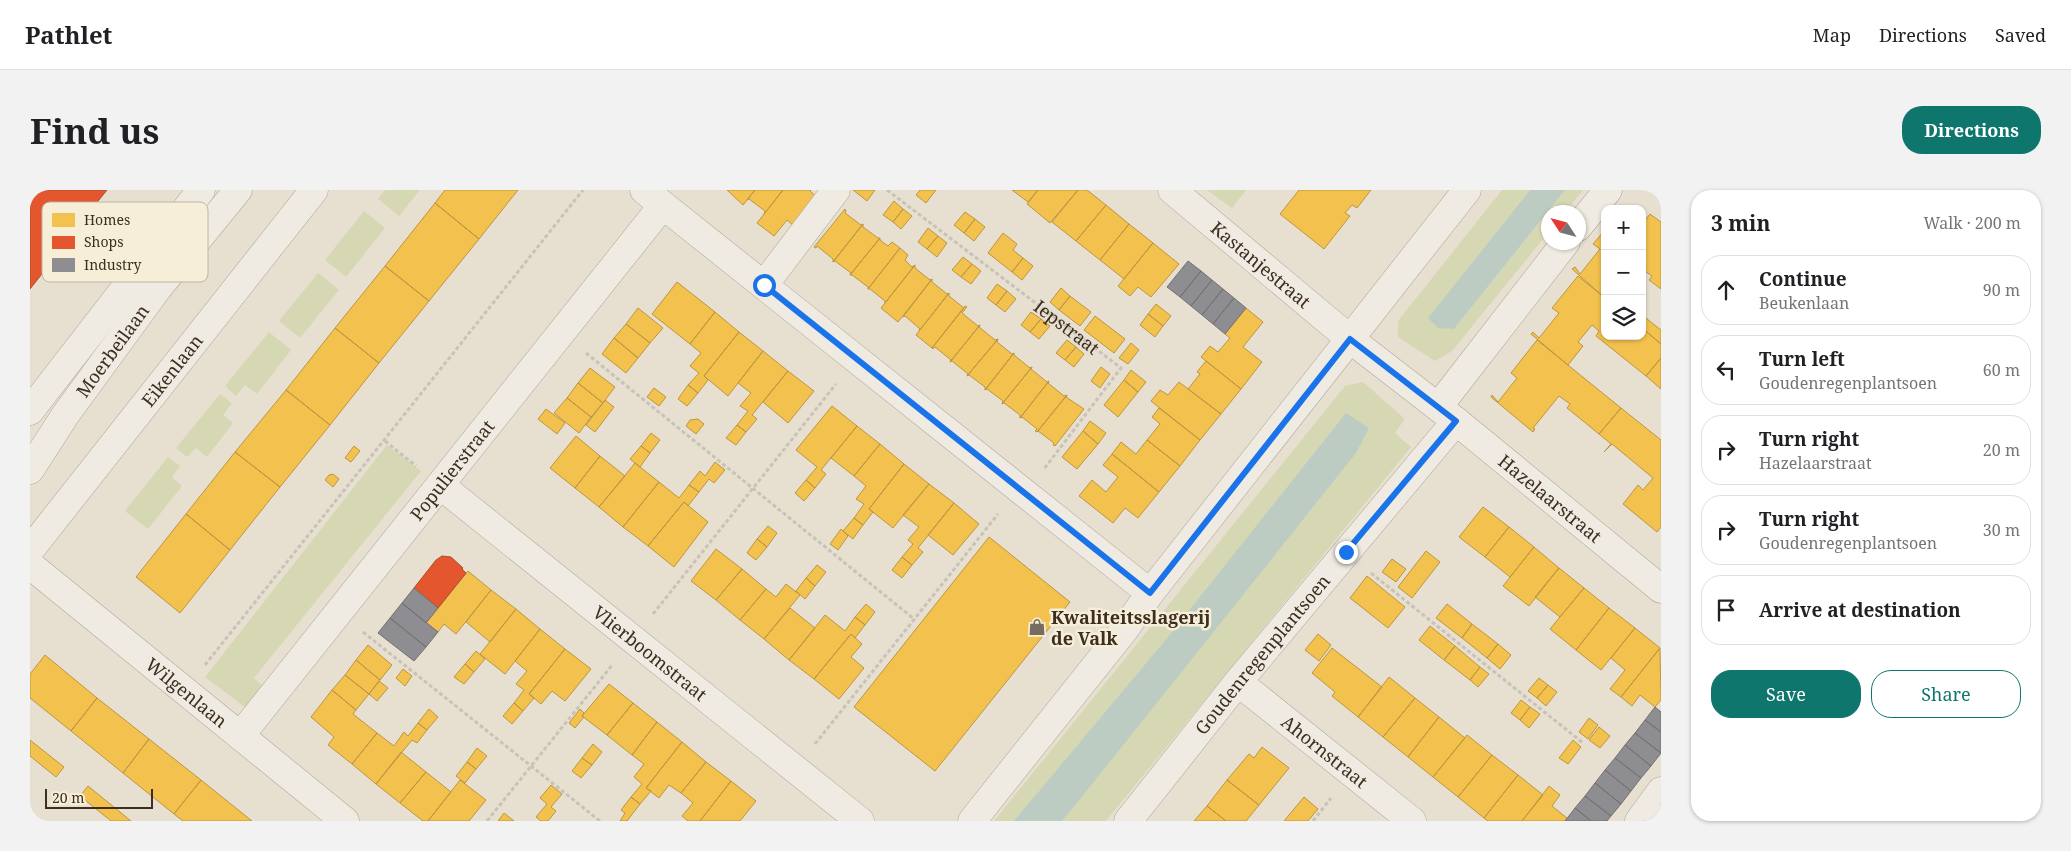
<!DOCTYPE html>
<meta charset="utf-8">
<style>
:root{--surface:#fff;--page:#f2f2f2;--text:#202124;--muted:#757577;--line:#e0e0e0;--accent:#0f766e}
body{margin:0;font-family:"Noto Serif",serif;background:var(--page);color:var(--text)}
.controls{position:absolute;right:15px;top:15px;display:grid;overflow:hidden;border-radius:10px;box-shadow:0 1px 4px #0004}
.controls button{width:45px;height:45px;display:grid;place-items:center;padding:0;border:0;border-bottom:1px solid var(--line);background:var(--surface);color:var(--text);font:25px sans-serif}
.compass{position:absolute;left:1511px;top:15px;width:45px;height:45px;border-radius:50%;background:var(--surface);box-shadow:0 1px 4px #0004;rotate:306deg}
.scale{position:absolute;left:15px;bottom:12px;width:108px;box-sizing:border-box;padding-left:5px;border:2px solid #3d2e20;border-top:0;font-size:14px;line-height:18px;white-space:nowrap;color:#3d2e20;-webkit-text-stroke:4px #f7eed8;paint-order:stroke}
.stop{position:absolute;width:15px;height:15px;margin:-11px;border:4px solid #1a73e8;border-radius:50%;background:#fff}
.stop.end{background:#1a73e8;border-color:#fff;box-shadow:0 1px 5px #0008}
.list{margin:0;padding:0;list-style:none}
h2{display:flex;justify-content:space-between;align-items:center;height:65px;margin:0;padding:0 20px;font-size:21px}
h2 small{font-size:16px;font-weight:400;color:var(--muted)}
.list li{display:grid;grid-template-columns:32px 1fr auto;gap:15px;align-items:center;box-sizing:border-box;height:70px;margin:0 10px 10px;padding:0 10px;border:1px solid var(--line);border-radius:20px}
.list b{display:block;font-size:19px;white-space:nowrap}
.list p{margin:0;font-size:16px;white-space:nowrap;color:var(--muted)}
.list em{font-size:16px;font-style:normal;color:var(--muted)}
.actions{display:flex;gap:10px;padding:15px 20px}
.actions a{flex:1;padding:11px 0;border:1px solid var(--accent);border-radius:20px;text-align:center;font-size:18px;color:var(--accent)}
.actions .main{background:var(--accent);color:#fff}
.icon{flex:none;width:28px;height:28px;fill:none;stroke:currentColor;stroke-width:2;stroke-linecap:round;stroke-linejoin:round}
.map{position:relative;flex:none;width:1631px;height:631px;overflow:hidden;border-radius:20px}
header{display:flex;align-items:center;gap:30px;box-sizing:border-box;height:70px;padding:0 25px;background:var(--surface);border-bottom:1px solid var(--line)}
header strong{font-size:24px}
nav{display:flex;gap:28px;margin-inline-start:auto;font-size:18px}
.intro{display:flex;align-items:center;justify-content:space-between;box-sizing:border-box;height:120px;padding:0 30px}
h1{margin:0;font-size:35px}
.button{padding:12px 22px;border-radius:20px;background:var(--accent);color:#fff;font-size:18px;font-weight:700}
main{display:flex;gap:30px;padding:0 30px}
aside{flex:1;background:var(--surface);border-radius:20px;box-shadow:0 1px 4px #0004}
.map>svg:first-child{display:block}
.green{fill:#d6d7b3}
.water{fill:#bcccc2}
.homes{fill:#f2c14e;stroke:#bc9540}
.shops{fill:#e4572e;stroke:#b24b2a}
.industry{fill:#8d8d92;stroke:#757070}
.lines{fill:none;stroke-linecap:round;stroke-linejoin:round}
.minor-casing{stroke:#ada599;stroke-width:29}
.path{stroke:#c8c2b9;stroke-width:3;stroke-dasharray:4 2.5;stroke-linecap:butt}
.minor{stroke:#efebe3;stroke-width:28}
.route{stroke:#1a73e8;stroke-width:6}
.labels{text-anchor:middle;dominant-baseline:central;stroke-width:5;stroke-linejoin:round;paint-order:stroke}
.street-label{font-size:18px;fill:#3d2e20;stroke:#f7eed8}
.poi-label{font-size:18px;font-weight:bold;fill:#3d2e20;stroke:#f7eed8;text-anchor:start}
.key{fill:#f7eed8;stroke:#bfb4a1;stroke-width:1}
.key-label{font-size:14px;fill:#3d2e20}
</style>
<header>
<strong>Pathlet</strong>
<nav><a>Map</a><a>Directions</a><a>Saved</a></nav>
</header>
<div class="intro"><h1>Find us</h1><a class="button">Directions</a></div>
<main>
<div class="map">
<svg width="1631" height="631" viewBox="0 0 1631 631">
<rect width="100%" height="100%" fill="#e7e0d1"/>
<path class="green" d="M355,0H390L369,26L348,9Z
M1177,0H1216L1202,18Z
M1472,0H1500L1398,128L1424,139L1535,0H1553L1535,22H1518V43L1422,161L1405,171L1368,147V131Z
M334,21L355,38L316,87L295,70Z
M288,83L309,100L270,148L249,131Z
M239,142L261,160L227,204L215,195L206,206L195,196Z
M1333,192L1375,229L1365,243L1381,257L1076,631H1032L1047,613L1142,442L984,631H964L1315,196Z
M190,204L202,213L193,225L203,233L177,267L166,258L157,267L146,258Z
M357,255L391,281L224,488L234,497L216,518L175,487Z
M138,267L150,276L142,287L152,296L118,339L95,321Z"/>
<path class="water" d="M1500,0H1535L1424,139L1408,138L1398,128Z
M1316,223L1339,238L1326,263L1047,613L1032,631H984L1142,442Z"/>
<path class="homes" d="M415,0H488L449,49L405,13Z
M697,0H725L713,15Z
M725,0H753L734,24L735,21L719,9L717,10Z
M753,0H781L780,1L787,7L764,36L757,30L744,46L727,33Z
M823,0H845L837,11Z
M890,0H906L896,13L886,5Z
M982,0H1008L998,12Z
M1008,0H1048L1020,33L997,14Z
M1048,0H1057L1076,15L1046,51L1022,32Z
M1269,0H1341L1327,18L1322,15L1315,23L1320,26L1294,59L1250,24Z
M864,11L873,19L863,32L853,25Z
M405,13L449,49L399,111L355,76Z
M1076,15L1099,34L1070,70L1046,51Z
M815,19L816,21L815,23L831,35L833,34L803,72V69L787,56L786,58L784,57Z
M873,19L882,26L871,39L863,32Z
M935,22L945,29L934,43L924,35Z
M1620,24L1631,32V99L1619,90L1622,86L1612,79V34Z
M945,29L955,37L944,51L934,43Z
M833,34V37L848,48H850L820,85L821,83L805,71L803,72Z
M1099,34L1123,53L1094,89L1070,70Z
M898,38L908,46L897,59L888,52Z
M1575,40V108L1542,79L1545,77L1550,84L1570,59L1563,54Z
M973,43L987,54L983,60L993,68L982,82L958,63Z
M908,46L917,53L907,67L897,59Z
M850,48V50L858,56L862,52L870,58L838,99V97L822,85H820Z
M1123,53L1149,74L1121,107L1108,97L1100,106L1088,96Z
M870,58L878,65L875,70L882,77L885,75L855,113V111L840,99H838Z
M933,67L942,74L931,87L922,80Z
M993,68L1003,76L992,90L982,82Z
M942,74L951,81L941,94L931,87Z
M885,75V78L900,90L902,89L868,132L851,118Z
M355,76L399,111L349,173L305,138Z
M1548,86L1575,108V146H1612V138L1631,154V168L1616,186L1566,146L1569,141L1562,135L1548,152L1553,156L1538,175L1501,144L1503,142L1509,148L1529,123L1522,118Z
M902,89V92L917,104L919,103L889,141L890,139L875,126L873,127Z
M647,92L685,122L660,154L622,124Z
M967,94L977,101L966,115L957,108Z
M1031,98L1040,106L1029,120L1020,112Z
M977,101L986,109L975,122L966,115Z
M919,103V106L934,118L902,158L886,145Z
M1040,106L1061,122L1050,136L1029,120Z
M1126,114L1141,126L1133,136L1118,124Z
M935,116L937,117L932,123L948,136L950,135L920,172L921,170L905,157L903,159L902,158Z
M608,118L633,138L620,153L596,134Z
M1216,118L1233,132L1213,157L1232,172L1211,199L1171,167L1180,156L1188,162L1200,148L1195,144Z
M685,122L709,142L674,186L678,190L668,203L658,195L669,183L660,176L671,163L660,154Z
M1001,122L1011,129L1000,142L991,135Z
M1118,124L1133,136L1125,147L1110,135Z
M1612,125L1631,140V154L1612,138Z
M1065,126L1095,149L1084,163L1054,140Z
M1011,129L1020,136L1009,149L1000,142Z
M596,134L620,153L608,168L584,148Z
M950,135L949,137L965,150L968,149L937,186L938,184L922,171L920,172Z
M305,138L349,173L300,235L256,200Z
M709,142L733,161L698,206L674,186Z
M584,148L608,168L596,183L572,164Z
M968,149L967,152L982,164L984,163L955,200V197L939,185L937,186Z
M1037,150L1046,157L1035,170L1026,163Z
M1507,150L1591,218L1569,244L1537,218L1540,214L1529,206L1503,238L1505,239L1503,242L1461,207L1462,205L1468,212L1487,188L1481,183Z
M1101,153L1109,160L1098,174L1089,168Z
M1046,157L1054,164L1044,177L1035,170Z
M733,161L758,181L722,225L727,229L716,242L707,235L718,221L710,216L721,203L708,193Z
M984,163V165L1000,178L1002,177L972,214L973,211L957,199L955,200Z
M1631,168V199L1616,186Z
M1176,171L1211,199L1191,224L1158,199L1170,184L1167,182Z
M1002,177L1001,179L1017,192L1019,191L990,228V225L974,213L972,214Z
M1071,177L1080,184L1070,198L1061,191Z
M560,178L585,197L573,213L548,193Z
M1101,180L1116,192L1108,202L1094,190Z
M758,181L784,201L758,233L733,212Z
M1094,190L1108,202L1088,227L1074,215Z
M1019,191L1018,193L1034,206L1037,205L1007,242L1005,241L1007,239L992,227L990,228Z
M1149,192L1191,224L1170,250L1121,211L1130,200L1138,205Z
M548,193L573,213L561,227L537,208Z
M658,195L668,203L657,216L648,209Z
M624,198L636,207L629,216L617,207Z
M256,200L300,235L250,297L205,262Z
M1037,205L1036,207L1054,219L1025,256L1023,255L1024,253L1008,241L1007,242Z
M537,208L561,227L549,243L524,223Z
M575,210L584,217L565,242L556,235Z
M802,216L827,236L791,280L796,284L785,298L776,290L787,277L766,260Z
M1129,218L1170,250L1150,276L1117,250L1130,234L1122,227Z
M1591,218L1631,250V337L1627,342L1593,314L1608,295L1613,300L1623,288L1582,254L1574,262L1581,254L1569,244Z
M516,219L535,233L527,244L508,229Z
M668,229L674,234L666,244L656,236L660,230Z
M1060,231L1076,243L1068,254L1053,241Z
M707,235L716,242L706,255L696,248Z
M827,236L850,254L824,286L801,268Z
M1053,241L1068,254L1047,279L1032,267Z
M621,243L630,250L620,263L611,256Z
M546,246L570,266L545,298L520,278Z
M1117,250L1150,276L1129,302L1082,264L1091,252L1106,264Z
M850,254L874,274L839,319L843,322L833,335L824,328L834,314L826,309L836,296L824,286Z
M324,256L330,261L321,272L315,268Z
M611,256L620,263L610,277L600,269Z
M205,262L250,297L200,360L156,324Z
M1082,264L1129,302L1108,328L1095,318L1083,333L1049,306L1062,290L1076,302L1088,287L1073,275Z
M570,266L595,286L569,317L545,298Z
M685,272L695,280L684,293L679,289L669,302L659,295L670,281L675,286Z
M605,273L629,292L593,337L569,317Z
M874,274L899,294L863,338L839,319Z
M303,284L309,289L303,297L295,290L299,285Z
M776,290L785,298L774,311L765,303Z
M629,292L649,308L659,295L669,302L658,316L654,312L618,356L593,337Z
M899,294L924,313L888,358L893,362L882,375L872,367L883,354L878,350L889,337L873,325Z
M654,312L678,332L644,377L618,356Z
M924,313L949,334L923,365L898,345Z
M1453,317L1479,337L1455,367L1429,347Z
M156,324L200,360L150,423L106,387Z
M824,328L833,335L823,349L813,341Z
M738,336L747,343L737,357L727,349Z
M1479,337L1504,357L1480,387L1455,367Z
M811,339L818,346L808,360L800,354Z
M959,347L1040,412L905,581L824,517Z
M727,349L737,357L726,370L717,363Z
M1504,357L1529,378L1499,416L1473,396Z
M686,359L712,379L686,410L661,391Z
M1396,361L1410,372L1382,408L1368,397Z
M872,367L882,375L872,388L862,380Z
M1362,369L1376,379L1366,392L1352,382Z
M787,375L796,382L785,396L776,388Z
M1529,378L1554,398L1530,427L1505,407Z
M712,379L736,399L710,430L686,410Z
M438,381L461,400L426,444L414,434L408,442L396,433Z
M1337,386L1375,417L1358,438L1320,408Z
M776,388L785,396L775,409L766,401Z
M756,394L770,405L734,449L710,430L736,399L746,407Z
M1554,398L1579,418L1546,460L1520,439Z
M461,400L486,419L460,452L436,432Z
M836,414L845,422L835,435L825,427Z
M1417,414L1442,434L1432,448L1406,428Z
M760,418L785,438L759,470L734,449Z
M1579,418L1605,438L1571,480L1546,460Z
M486,419L510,439L475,484L450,464Z
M795,425L815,441L825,427L835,435L825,448L821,444L784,489L759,470Z
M1442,434L1468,454L1457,468L1432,448Z
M1400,436L1425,456L1414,470L1389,450Z
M1605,438L1630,458L1591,507L1580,499L1595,480L1581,468Z
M510,439L535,459L499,504L504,508L493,521L484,513L494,500L486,494L497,481L485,471Z
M821,444L832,454L821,467L834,478L809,509L784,489Z
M1288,444L1301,455L1289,471L1275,460Z
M1468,454L1481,465L1470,479L1457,468Z
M338,455L362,475L350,490L326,470Z
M1425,456L1450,477L1440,490L1414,470Z
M1302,458L1352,497L1328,527L1302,506L1305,502L1282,483Z
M1630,458L1631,510L1625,517L1610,505L1602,516L1591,507Z
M535,459L561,479L535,511L522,501L511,514L499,504Z
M446,461L455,469L444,482L435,474Z
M15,465L67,508L41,541L0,508V484Z
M326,470L350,490L339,504L315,485Z
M435,474L444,482L434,494L424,487Z
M1450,477L1459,484L1448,497L1440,490Z
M373,479L382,486L375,496L366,488Z
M315,485L339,504L326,520L302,500Z
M1359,487L1385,508L1353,547L1328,527Z
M1509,488L1518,495L1507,508L1498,501Z
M349,491L358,498L347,511L339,504Z
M579,494L603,513L577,545L552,526Z
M1518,495L1527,502L1516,516L1507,508Z
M302,500L326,520L323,524L347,543L322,574L298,555L304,547L281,527Z
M67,508L119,549L93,583L41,541Z
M1385,508L1409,527L1378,567L1353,547Z
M1491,510L1500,517L1490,530L1481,523Z
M484,513L493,521L482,534L473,526Z
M603,513L627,532L602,565L577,545Z
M1500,517L1510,524L1499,538L1490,530Z
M399,519L408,527L397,540L388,533Z
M550,519L554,523L552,526L554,527L545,538L539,533Z
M1409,527L1435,548L1403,587L1378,567Z
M1559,528L1568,535L1558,549L1549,542Z
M627,532L652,552L616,598L621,601L610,614L601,607L612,594L604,587L614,574L602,565Z
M388,533L397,540L387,553L382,550L346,594L322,574L347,543L364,556L374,542L378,546Z
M1569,537L1580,546L1570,558L1559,550Z
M1437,545L1462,565L1428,607L1403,587Z
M119,549L171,590L144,624L93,583Z
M0,550L34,577L26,587L0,566Z
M1543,550L1551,557L1538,574L1529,568Z
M652,552L676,572L651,603L639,595L629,608L616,598Z
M563,554L572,562L562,575L552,568Z
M1232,557L1259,578L1229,615L1197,590L1219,564L1224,568Z
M447,558L457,566L446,579L437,572Z
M371,562L396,582L370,613L346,594Z
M1462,565L1488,585L1454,628L1428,607Z
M552,568L562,575L551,588L542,581Z
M437,572L446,579L435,593L426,586Z
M676,572L701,591L670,631H658L652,626L663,613L651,603Z
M396,582L421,602L398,631H393L370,613Z
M1488,585L1513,605L1492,631H1458L1454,628Z
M171,590L222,631H153L144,624Z
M430,590L456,610L439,631H398Z
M1197,590L1229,615L1216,631H1196L1177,616Z
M701,591L726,611L710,631H670Z
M521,595L532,604L521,617L526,621L518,631H511L506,627L517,614L510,608Z
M58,596L101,631H81L50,606Z
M1519,596L1530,605L1522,616L1537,628L1535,631H1492Z
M601,607L610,614L597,631H590L595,623L591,620Z
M1274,607L1288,619L1278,631H1254Z
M1177,616L1196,631H1164Z
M474,623L484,631H468Z"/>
<path class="shops" d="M0,0H77L60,21L61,22L0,99Z
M412,366L421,367L433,378L432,379L436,383L408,418L384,398L406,370Z"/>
<path class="industry" d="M1158,71L1171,81L1150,107L1137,97Z
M1171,81L1182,90L1161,116L1150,107Z
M1182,90L1193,99L1172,125L1161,116Z
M1193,99L1204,108L1183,134L1172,125Z
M1204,108L1216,118L1195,144L1183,134Z
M384,398L408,418L396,433L372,413Z
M372,413L408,442L396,457L360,428Z
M360,428L396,457L384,471L348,443Z
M1625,517L1631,522V542L1615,530Z
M1615,530L1631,542V563L1605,543Z
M1605,543L1631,563L1621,576L1595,555Z
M1595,555L1621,576L1611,588L1585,568Z
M1585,568L1611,588L1601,601L1575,580Z
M1575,580L1601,601L1591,614L1565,593Z
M1565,593L1591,614L1581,626L1555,606Z
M1555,606L1581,626L1577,631H1561L1545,618Z
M1545,618L1561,631H1535Z"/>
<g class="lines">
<g class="minor-casing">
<g id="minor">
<path d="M614,0L1120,403"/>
<path id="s2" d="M1142,0L1320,149L1426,231L1631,399"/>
<path d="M1548,37L1578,0"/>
<path d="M734,95L806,0"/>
<path d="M1408,217L1536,52"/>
<path d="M0,221L171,0"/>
<path id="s3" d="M0,280L36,224L128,98L208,0"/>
<path id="s4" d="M410,295L830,631"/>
<path id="s5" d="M0,360L284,0"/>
<path id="s6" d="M0,375L315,631"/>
<path id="s7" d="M1208,492L1382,631"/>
<path id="s8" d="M210,546L633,15"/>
<path d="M942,631L1095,439L1120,403L1437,0"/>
<path id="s9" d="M1098,631L1208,492L1426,231"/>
<path d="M1609,631L1631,601"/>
</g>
</g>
<g class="path">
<path id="s1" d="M857,0L1091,178L1014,279"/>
<path d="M556,163L884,429"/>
<path d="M355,251L386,276"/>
<path d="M1341,383L1553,553"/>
<path d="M623,424L806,194"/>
<path d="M333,442L570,631"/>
<path d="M175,475L553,0"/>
<path d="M785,554L968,324"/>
<path d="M457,631L583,474"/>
<path d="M1283,631L1301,608"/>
</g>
<use href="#minor" class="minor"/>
</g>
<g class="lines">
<path class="route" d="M734,95L1120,403L1320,149L1426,231L1316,362"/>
</g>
<defs>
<g id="shop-bare" transform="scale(1.35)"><path d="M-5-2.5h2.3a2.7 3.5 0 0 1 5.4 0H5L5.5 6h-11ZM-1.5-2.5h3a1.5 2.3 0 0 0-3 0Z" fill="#786c5e" stroke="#f7eed8" stroke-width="2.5" paint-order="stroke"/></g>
</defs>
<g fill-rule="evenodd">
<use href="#shop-bare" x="1007" y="437"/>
</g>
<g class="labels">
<g class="street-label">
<text stroke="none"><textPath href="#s2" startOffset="116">Kastanjestraat</textPath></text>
<text stroke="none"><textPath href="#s1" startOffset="226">Iepstraat</textPath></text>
<text stroke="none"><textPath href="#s3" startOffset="145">Moerbeilaan</textPath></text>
<text stroke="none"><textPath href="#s5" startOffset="229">Eikenlaan</textPath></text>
<text stroke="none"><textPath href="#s8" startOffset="340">Populierstraat</textPath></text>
<text stroke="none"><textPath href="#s2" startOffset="488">Hazelaarstraat</textPath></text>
<text stroke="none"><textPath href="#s4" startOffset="269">Vlierboomstraat</textPath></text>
<text stroke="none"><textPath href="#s9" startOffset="214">Goudenregenplantsoen</textPath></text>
<text stroke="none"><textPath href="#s6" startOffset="202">Wilgenlaan</textPath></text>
<text stroke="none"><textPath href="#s7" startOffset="111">Ahornstraat</textPath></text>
</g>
<g class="poi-label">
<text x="1021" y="427">Kwaliteitsslagerij<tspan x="1021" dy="21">de Valk</tspan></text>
</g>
</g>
<rect x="12" y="12" width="166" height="80" rx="8" class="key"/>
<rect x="22" y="23" width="23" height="14" fill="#f2c14e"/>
<rect x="22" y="46" width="23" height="13" fill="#e4572e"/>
<rect x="22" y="68" width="23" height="14" fill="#8d8d92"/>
<g class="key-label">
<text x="54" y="35">Homes</text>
<text x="54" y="57">Shops</text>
<text x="54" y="80">Industry</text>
</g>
</svg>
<div class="controls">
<button>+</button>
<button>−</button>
<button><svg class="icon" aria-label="layers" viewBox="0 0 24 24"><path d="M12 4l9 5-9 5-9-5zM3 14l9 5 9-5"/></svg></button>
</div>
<svg class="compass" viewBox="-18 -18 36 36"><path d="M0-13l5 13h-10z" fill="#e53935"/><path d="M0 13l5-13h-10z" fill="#757577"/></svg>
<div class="scale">20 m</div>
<div class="stop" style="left:734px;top:95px"></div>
<div class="stop end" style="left:1316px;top:362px"></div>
</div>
<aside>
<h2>3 min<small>Walk · 200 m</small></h2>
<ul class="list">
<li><svg class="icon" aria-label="ahead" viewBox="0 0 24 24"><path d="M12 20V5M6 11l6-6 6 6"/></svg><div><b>Continue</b><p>Beukenlaan</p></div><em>90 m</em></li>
<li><svg class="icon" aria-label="left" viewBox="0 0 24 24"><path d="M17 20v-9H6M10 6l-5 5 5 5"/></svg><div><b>Turn left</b><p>Goudenregenplantsoen</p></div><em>60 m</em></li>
<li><svg class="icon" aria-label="right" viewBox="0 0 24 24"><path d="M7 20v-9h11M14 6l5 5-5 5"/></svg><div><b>Turn right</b><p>Hazelaarstraat</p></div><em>20 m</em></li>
<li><svg class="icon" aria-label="right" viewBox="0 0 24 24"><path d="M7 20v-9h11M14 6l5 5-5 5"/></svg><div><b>Turn right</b><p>Goudenregenplantsoen</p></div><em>30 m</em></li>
<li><svg class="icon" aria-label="arrive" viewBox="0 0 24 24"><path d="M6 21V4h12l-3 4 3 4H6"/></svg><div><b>Arrive at destination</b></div></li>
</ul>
<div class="actions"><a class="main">Save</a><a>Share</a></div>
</aside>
</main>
